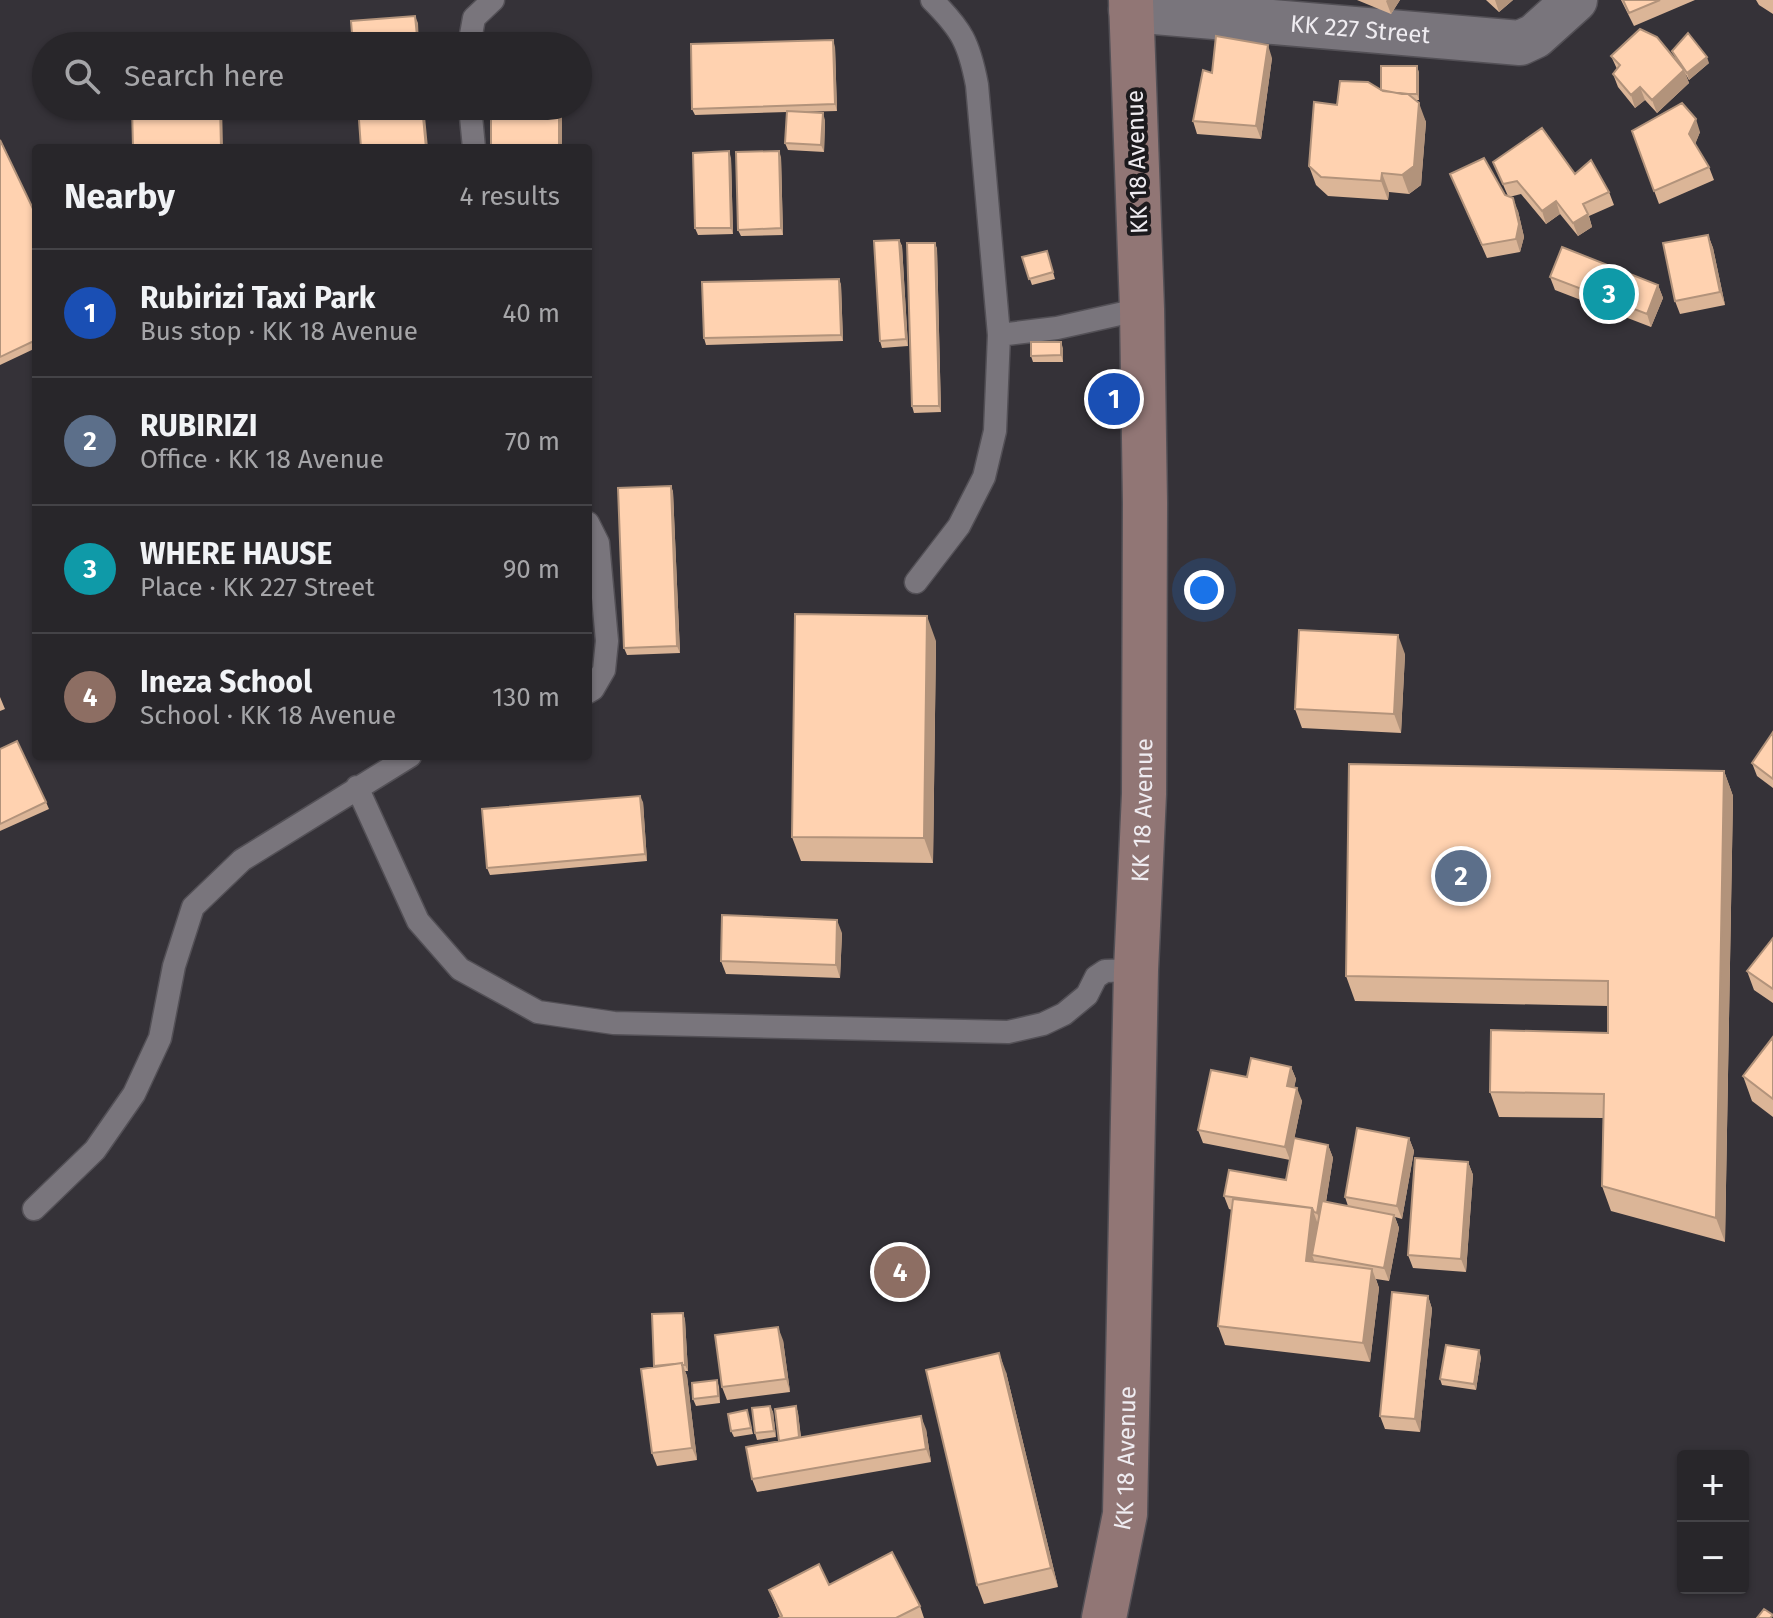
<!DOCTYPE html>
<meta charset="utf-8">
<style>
:root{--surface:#28262a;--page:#302e32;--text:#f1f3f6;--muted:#a5a5a8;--line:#444347;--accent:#8bbbb9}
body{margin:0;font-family:"Fira Sans",sans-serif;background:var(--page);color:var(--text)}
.controls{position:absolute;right:24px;bottom:24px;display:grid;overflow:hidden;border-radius:8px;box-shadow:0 2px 6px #0004}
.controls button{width:72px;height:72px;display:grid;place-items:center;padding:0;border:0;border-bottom:2px solid var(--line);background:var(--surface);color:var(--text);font:40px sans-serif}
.you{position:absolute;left:1204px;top:590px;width:28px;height:28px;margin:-20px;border:6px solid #fff;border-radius:50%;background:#1a73e8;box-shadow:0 0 0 12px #1a73e833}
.badge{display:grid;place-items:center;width:52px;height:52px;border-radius:50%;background:var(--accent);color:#fff;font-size:26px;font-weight:700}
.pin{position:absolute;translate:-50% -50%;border:4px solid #fff;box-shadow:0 2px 8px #0006}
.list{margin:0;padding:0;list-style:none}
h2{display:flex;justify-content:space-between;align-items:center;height:104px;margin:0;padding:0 32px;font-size:34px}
h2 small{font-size:26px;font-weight:400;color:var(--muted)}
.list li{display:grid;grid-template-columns:52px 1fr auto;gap:24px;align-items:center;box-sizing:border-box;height:128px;padding:0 32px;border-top:2px solid var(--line)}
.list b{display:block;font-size:30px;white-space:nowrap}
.list p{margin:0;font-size:26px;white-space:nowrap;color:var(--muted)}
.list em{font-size:26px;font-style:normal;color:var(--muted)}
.icon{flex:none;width:44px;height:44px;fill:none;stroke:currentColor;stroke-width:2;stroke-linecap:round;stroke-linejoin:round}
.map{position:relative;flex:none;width:1773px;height:1618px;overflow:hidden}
.search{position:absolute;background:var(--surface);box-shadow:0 2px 6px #0004;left:32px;top:32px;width:560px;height:88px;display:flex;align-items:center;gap:20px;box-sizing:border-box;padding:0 28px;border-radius:44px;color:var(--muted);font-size:30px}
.panel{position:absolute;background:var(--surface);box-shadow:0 2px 6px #0004;left:32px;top:144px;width:560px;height:616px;border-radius:8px}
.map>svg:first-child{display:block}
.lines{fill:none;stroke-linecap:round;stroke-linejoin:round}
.lane-casing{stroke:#535056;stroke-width:25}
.street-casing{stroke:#535056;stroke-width:47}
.secondary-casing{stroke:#535056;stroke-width:47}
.lane{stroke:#79757c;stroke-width:22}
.street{stroke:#79757c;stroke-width:44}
.secondary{stroke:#917675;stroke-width:44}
.wall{fill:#dbb597}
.shaded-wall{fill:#b2937b}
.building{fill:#ffd2b0;stroke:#b2937b;stroke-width:2}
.labels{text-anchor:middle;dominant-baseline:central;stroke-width:8;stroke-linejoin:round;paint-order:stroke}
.street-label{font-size:24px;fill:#efecf1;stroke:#1c1a1d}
</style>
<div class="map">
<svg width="1773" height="1618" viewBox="0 0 1773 1618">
<rect width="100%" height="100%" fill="#353238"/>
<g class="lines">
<g class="lane-casing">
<path id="lane" d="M469,46L474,18L493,0
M470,106L474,148
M999,335L1057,328L1142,309
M588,523L598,543L607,641L604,670L593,689L588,692
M916,582L959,526L984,477L995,431L999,335L977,85C969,43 962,30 932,0
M357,787L418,921L460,969L538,1012L614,1023L1008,1032L1043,1024L1064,1014L1087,995L1096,977L1105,971L1136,970
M34,1209L95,1150L134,1094L160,1038L174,966L193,907L242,860L410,756"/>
</g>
<g class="street-casing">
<g id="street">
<path id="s1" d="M1131,10L1520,43L1535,36L1575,0"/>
</g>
</g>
<g class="secondary-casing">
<g id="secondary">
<path id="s2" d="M1104,1618L1125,1514L1136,970L1144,794L1145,503L1142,309L1131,0"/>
</g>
</g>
<use href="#lane" class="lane"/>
<use href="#street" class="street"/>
<use href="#secondary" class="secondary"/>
</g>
<path class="wall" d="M1357,0H1400L1391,14Z
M1486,0H1513L1499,12Z
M1621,0H1695L1634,26Z
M1756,0H1773V14L1759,5Z
M835,47L837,111L798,112L825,120L824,152L788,150L785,143L787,112L695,115L692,109Z
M1672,51L1709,63L1689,80L1685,73L1689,83L1657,113L1645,100L1635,108L1618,87L1613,74L1617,69L1611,56L1679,64Z
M1272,58L1261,139L1197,134L1193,121L1212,73Z
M1417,66L1419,73V100H1415L1426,122L1421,185L1409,194L1389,192L1388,200L1328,196L1316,185L1309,166L1337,105L1381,90Z
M1632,131L1700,132L1695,144L1709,167L1714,180L1659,204Z
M0,140L36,215V348L0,365Z
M781,157L783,235L741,236L738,230Z
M731,158L733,234L698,235L695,228Z
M1493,162L1575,174L1609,192L1614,205L1589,216L1592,227L1578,236L1560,214L1546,224L1521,194L1509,197L1518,211L1524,237L1520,252L1487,258L1450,174L1508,196Z
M1708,235L1713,248L1725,305L1680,314L1675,301Z
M899,240L902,246L908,346L882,348L880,341Z
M935,243L937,249L941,412L914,413L912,406Z
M1047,251L1055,279L1032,285L1022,257Z
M1550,277L1658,285L1663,298L1651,327L1555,290Z
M839,279L841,285L843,341L706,345L704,338Z
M1063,348V362H1033L1031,356Z
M671,486L673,492L680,653L627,655L624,648Z
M936,641L933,863L801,861L792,837Z
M1405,654L1401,733L1302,728L1295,709Z
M0,697L5,709L0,711Z
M1773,732V788L1757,776L1752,763Z
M0,749L46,802L49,809L0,831Z
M1724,771L1733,796L1725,1242L1611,1211L1602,1186L1603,1118L1499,1117L1490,1092L1608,1033V1006L1355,1001L1346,976Z
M643,802L647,861L490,875L487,868Z
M842,933L840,978L726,974L721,961Z
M1773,938V1003L1754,990L1747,971Z
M1773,1037V1117L1752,1101L1743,1076Z
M1291,1067L1296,1079L1294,1087L1302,1101L1294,1139L1328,1145L1333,1158L1326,1202L1348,1206L1345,1197L1409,1138L1414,1151L1402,1219L1395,1217L1399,1228L1389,1281L1376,1279L1379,1288L1370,1362L1225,1345L1218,1326L1232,1210L1229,1209L1224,1196L1286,1180L1290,1160L1203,1143L1198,1130L1247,1077Z
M1468,1162L1473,1175L1466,1272L1413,1268L1408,1255Z
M1428,1296L1432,1309L1420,1432L1385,1429L1380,1416Z
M683,1313L685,1320L688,1371H685L687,1376L697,1460L657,1466L652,1453L655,1367Z
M783,1340L790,1392L727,1400L722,1387Z
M1481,1357L1476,1390L1442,1385L1440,1379Z
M1006,1372L1058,1587L984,1604L977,1585Z
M717,1380L719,1387L720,1403L696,1406L693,1399Z
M770,1406L773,1412L776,1437L757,1440L755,1433Z
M796,1406L798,1413L801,1437L926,1429L931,1462L757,1492L752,1479L779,1441Z
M747,1410L753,1434L734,1437L731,1431Z
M829,1585L920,1606L924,1618H779L780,1617L769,1590Z"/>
<path class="shaded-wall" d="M1387,0H1400L1391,14L1386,1Z
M1495,0H1513L1499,12Z
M415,16L418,23L419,46H418Z
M833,40L835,47L837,111L835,104Z
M1268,45L1272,58L1261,139L1256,126Z
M1707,57L1709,63L1689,80L1687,73Z
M1417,66L1419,73V100L1417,94Z
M1684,70L1689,83L1657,113L1652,100Z
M1640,87L1645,100L1635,108L1631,95Z
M1419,103L1426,122L1421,185L1409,194L1402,175Z
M220,106H222L223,148H221Z
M422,106H424L428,148H426Z
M559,106H562V148H559Z
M823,113L825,120L824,152L821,145Z
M1696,119L1700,132L1694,147L1689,134Z
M729,151L731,158L733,234L731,228Z
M779,151L781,157L783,235L781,228Z
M1382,173L1389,192L1388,200L1381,181Z
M1513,198L1518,211L1524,237L1520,252L1516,239Z
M1556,201L1560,214L1546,224L1542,211Z
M1588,214L1592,227L1578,236L1573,223Z
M1708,235L1713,248L1725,305L1720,292Z
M899,240L902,246L908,346L906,339Z
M935,243L937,249L941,412L939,406Z
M839,279L841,285L843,341L841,335Z
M1658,285L1663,298L1651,327L1647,314Z
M1061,342L1063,348V362L1061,355Z
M671,486L673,492L680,653L677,646Z
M927,616L936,641L933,863L924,838Z
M1398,635L1405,654L1401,733L1394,714Z
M1724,771L1733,796L1725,1242L1716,1218Z
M640,796L643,802L647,861L645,854Z
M837,920L842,933L840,978L836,965Z
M1291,1067L1296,1079L1292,1099L1287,1086Z
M1297,1088L1302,1101L1290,1160L1285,1147Z
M1409,1138L1414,1151L1402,1219L1397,1206Z
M1328,1145L1333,1158L1322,1226L1317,1213Z
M1468,1162L1473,1175L1466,1272L1461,1259Z
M1312,1208L1319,1227L1312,1255L1315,1263L1306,1261Z
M1394,1215L1399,1228L1389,1281L1384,1268Z
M1372,1269L1379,1288L1370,1362L1363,1343Z
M1428,1296L1432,1309L1420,1432L1415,1419Z
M683,1313L685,1320L688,1371L685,1365Z
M778,1327L783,1340L790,1392L786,1379Z
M1479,1350L1481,1357L1476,1390L1474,1384Z
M999,1353L1006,1372L1058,1587L1051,1568Z
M682,1363L687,1376L697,1460L692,1448Z
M770,1406L773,1412L776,1437L774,1431Z
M796,1406L798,1413L802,1448L800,1441Z
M921,1416L926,1429L931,1462L926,1449Z"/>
<path class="building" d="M1623,0H1660L1629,13Z
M415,16L418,46H353L351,21Z
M1640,29L1657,37L1684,70L1652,100L1640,87L1631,95L1613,74L1620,65L1611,56Z
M1688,33L1707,57L1687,73L1672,51Z
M1216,36L1268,45L1256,126L1193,121L1203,70L1212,73Z
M833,40L835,104L692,109L691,44Z
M1381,66H1417V94H1402L1381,90Z
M1340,81L1368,82L1383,91L1408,94L1419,103L1414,166L1402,175L1382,173L1381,181L1321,177L1309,166L1314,102L1337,105Z
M1682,103L1696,119L1689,134L1709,167L1654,191L1632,131Z
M132,106H220L221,148H133Z
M358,106H422L426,148H361Z
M491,106H559V148H491Z
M787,111L823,113L821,145L785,143Z
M1542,128L1575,174L1591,160L1609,192L1583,204L1588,214L1573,223L1556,201L1542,211L1517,181L1503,184L1493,162Z
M0,140L36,215V340L0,357Z
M729,151L731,228H695L693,153Z
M779,151L781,228L738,230L736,152Z
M1484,158L1505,195L1513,198L1519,224L1516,239L1482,245L1450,174Z
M1708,235L1720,292L1675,301L1663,243Z
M899,240L906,339L880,341L874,241Z
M907,243H935L939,406H912Z
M1562,247L1658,285L1647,314L1550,277Z
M1047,251L1053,272L1029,279L1022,257Z
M839,279L841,335L704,338L702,282Z
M1031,342H1061V355L1031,356Z
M671,486L677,646L624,648L618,488Z
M795,614L927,616L924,838L792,837Z
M1299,630L1398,635L1394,714L1295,709Z
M1773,732V779L1752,763Z
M17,741L46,802L0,824V749Z
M1349,764L1724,771L1716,1218L1602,1186L1604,1094L1490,1092L1491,1030L1608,1033V981L1346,976Z
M640,796L645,854L487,868L482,809Z
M722,915L837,920L836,965L721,961Z
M1773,938V989L1747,971Z
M1773,1037V1099L1743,1076Z
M1251,1058L1291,1067L1287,1086L1297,1088L1285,1147L1198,1130L1211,1070L1247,1077Z
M1357,1128L1409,1138L1397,1206L1345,1197Z
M1294,1138L1328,1145L1317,1213L1314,1212L1312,1208L1224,1196L1229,1170L1286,1180Z
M1415,1158L1468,1162L1461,1259L1408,1255Z
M1233,1199L1312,1208L1306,1261L1372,1269L1363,1343L1218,1326Z
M1322,1201L1394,1215L1384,1268L1312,1255Z
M1392,1292L1428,1296L1415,1419L1380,1416Z
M683,1313L685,1365H682V1363L654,1366L652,1314Z
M778,1327L786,1379L722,1387L715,1335Z
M1446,1345L1479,1350L1474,1384L1440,1379Z
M999,1353L1051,1568L977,1585L926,1370Z
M682,1363L692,1448L652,1453L641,1369Z
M717,1380L718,1396L693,1399L692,1383Z
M770,1406L774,1431L755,1433L752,1408Z
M796,1406L799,1437L779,1441L775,1409Z
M747,1410L751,1428L731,1431L728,1414Z
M921,1416L926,1449L752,1479L746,1447Z
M892,1552L920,1606L896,1618H779L782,1616L769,1590L819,1564L829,1585Z
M1764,1609L1773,1615L1770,1618H1757Z"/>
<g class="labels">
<g class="street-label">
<text stroke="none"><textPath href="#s1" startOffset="230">KK 227 Street</textPath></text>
<text transform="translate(1137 162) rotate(-92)">KK 18 Avenue</text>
<text stroke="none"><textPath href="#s2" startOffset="810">KK 18 Avenue</textPath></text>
<text stroke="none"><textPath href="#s2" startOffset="162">KK 18 Avenue</textPath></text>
</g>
</g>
</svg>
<div class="controls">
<button>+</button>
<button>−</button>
</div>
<div class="you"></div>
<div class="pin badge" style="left:1114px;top:399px;background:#1a4fb4">1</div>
<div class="pin badge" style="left:1461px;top:876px;background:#5c6f8a">2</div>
<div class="pin badge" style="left:1609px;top:294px;background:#0f9aa8">3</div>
<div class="pin badge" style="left:900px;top:1272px;background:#8d6e63">4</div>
<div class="search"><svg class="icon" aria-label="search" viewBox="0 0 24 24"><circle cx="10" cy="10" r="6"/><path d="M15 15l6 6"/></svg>Search here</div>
<section class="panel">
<h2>Nearby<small>4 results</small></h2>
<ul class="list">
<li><span class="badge" style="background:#1a4fb4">1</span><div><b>Rubirizi Taxi Park</b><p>Bus stop · KK 18 Avenue</p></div><em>40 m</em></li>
<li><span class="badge" style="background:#5c6f8a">2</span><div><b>RUBIRIZI</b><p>Office · KK 18 Avenue</p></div><em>70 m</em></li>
<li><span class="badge" style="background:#0f9aa8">3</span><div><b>WHERE HAUSE</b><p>Place · KK 227 Street</p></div><em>90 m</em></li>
<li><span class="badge" style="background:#8d6e63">4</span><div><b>Ineza School</b><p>School · KK 18 Avenue</p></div><em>130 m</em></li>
</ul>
</section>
</div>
